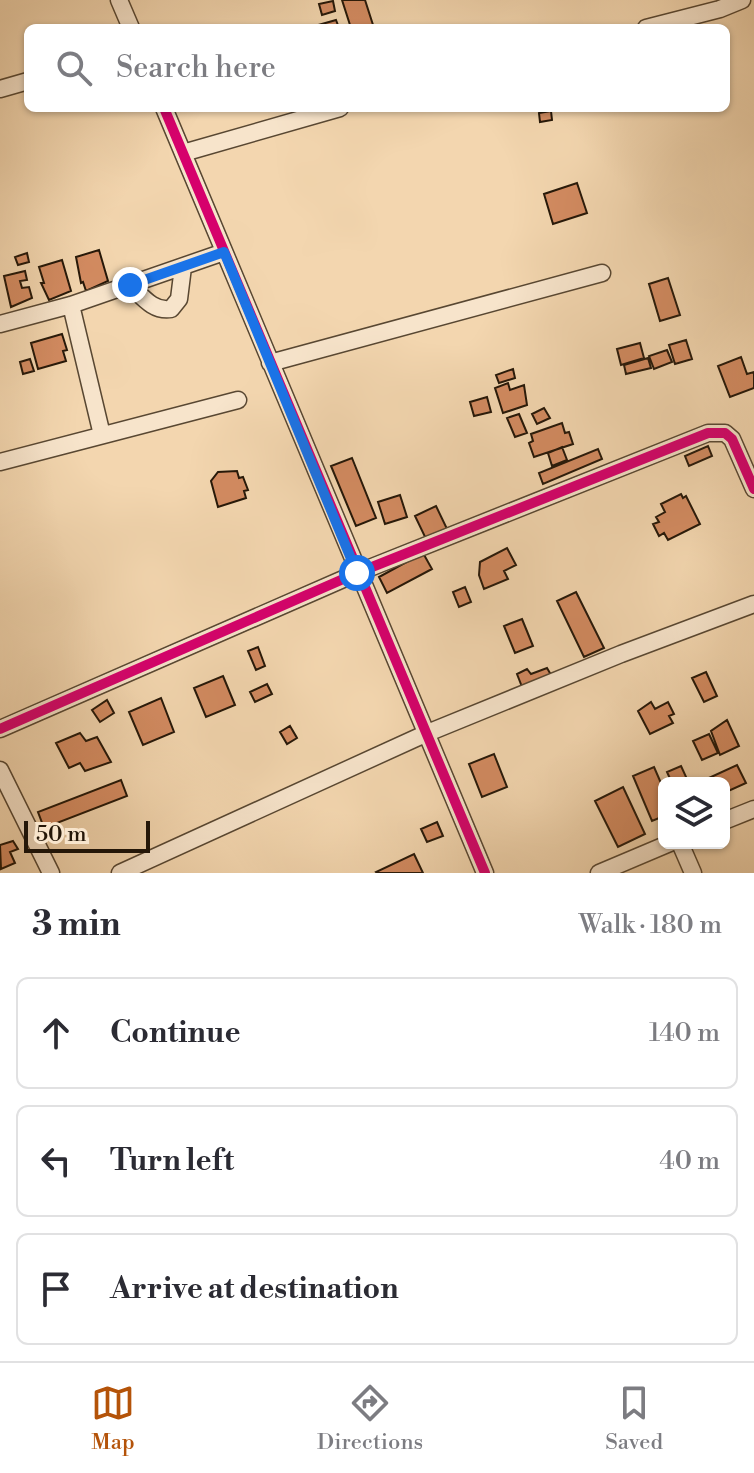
<!DOCTYPE html>
<meta charset="utf-8">
<style>
:root{--surface:#fff;--page:#f7f7f7;--text:#2b2b33;--muted:#7c7c81;--line:#e1e1e2;--accent:#b45309}
body{margin:0;font-family:"Libre Bodoni",serif;background:var(--page);color:var(--text)}
.controls{position:absolute;right:24px;bottom:24px;display:grid;overflow:hidden;border-radius:12px;box-shadow:0 2px 6px #0004}
.controls button{width:72px;height:72px;display:grid;place-items:center;padding:0;border:0;border-bottom:2px solid var(--line);background:var(--surface);color:var(--text);font:40px sans-serif}
.scale{position:absolute;left:24px;bottom:20px;width:126px;box-sizing:border-box;padding-left:8px;border:4px solid #251708;border-top:0;font-size:22px;line-height:28px;white-space:nowrap;color:#251708;-webkit-text-stroke:6px #f7e4cb;paint-order:stroke}
.stop{position:absolute;width:24px;height:24px;margin:-18px;border:6px solid #1a73e8;border-radius:50%;background:#fff}
.stop.end{background:#1a73e8;border-color:#fff;box-shadow:0 2px 8px #0008}
.list{margin:0;padding:0;list-style:none}
h2{display:flex;justify-content:space-between;align-items:center;height:104px;margin:0;padding:0 32px;font-size:34px}
h2 small{font-size:26px;font-weight:400;color:var(--muted)}
.list li{display:grid;grid-template-columns:52px 1fr auto;gap:24px;align-items:center;box-sizing:border-box;height:112px;margin:0 16px 16px;padding:0 16px;border:2px solid var(--line);border-radius:12px}
.list b{display:block;font-size:30px;white-space:nowrap}
.list em{font-size:26px;font-style:normal;color:var(--muted)}
.icon{flex:none;width:44px;height:44px;fill:none;stroke:currentColor;stroke-width:2;stroke-linecap:round;stroke-linejoin:round}
.map{position:relative;flex:none;width:754px;height:873px;overflow:hidden}
.search{position:absolute;background:var(--surface);box-shadow:0 2px 6px #0004;left:24px;right:24px;top:24px;height:88px;display:flex;align-items:center;gap:20px;box-sizing:border-box;padding:0 28px;border-radius:12px;color:var(--muted);font-size:30px}
.sheet{height:488px;background:var(--surface)}
nav{display:flex;justify-content:space-around;align-items:center;box-sizing:border-box;height:112px;border-top:2px solid var(--line);background:var(--surface);font-size:22px;color:var(--muted)}
nav a{display:grid;justify-items:center;gap:4px}
nav .on{color:var(--accent)}
.map>svg:first-child{display:block}
.building{fill:#d38b61;stroke:#251708;stroke-width:2}
.lines{fill:none;stroke-linecap:round;stroke-linejoin:round}
.minor-casing{stroke:#584732;stroke-width:19}
.minor{stroke:#f7e4cb;stroke-width:16}
.cycleway-casing{stroke:#f7e4cb;stroke-width:15}
.cycleway{stroke:#d6006c;stroke-width:10}
.route{stroke:#1a73e8;stroke-width:10}
</style>
<div class="map">
<svg width="754" height="873" viewBox="0 0 754 873">
<rect width="100%" height="100%" fill="#f3d6af"/>
<filter id="stains"><feTurbulence type="fractalNoise" baseFrequency=".0025" numOctaves="4"/><feColorMatrix values="0 0 0 0 .2 0 0 0 0 .09 0 0 0 0 .02 0 0 0 .5 -.17"/></filter>
<radialGradient id="worn" r=".72"><stop offset=".6" stop-color="#630" stop-opacity="0"/><stop offset="1" stop-color="#630" stop-opacity=".3"/></radialGradient>
<path class="building" d="M342,0H365L374,28H351Z
M333,1L335,11L322,15L319,4Z
M336,20L339,28H316L315,26Z
M551,111L552,120L540,122L539,113Z
M577,183L587,213L553,224L544,194Z
M99,250L108,281L86,291L83,282L81,283L76,257Z
M27,253L29,262L18,265L15,257Z
M62,260L71,291L49,300L41,283H44L39,267Z
M25,271L27,280L20,281L22,288L29,287L32,298L11,307L4,276Z
M668,278L680,315L660,321L649,284Z
M62,334L67,350L63,351L66,361L38,369L31,343Z
M686,340L692,359L675,364L669,345Z
M640,343L644,358L621,365L617,349Z
M667,350L672,362L654,369L649,356Z
M741,357L747,374L754,372V388L730,397L718,366Z
M648,358L651,368L626,374L624,365Z
M30,359L34,371L23,374L20,362Z
M513,369L515,378L499,383L496,375Z
M508,383L510,390L524,385L527,405L503,413L495,388Z
M487,397L491,412L474,416L470,402Z
M544,408L550,418L537,424L532,414Z
M519,414L527,433L515,437L507,418Z
M562,423L565,433L569,432L573,444L534,457L529,443L533,441L531,434Z
M708,446L712,456L689,466L685,456Z
M562,447L567,460L552,466L548,453Z
M598,449L602,459L543,484L539,473Z
M352,458L376,518L356,526L331,466Z
M237,471L239,478L243,477L248,490L244,491L246,498L218,507L211,481L218,472Z
M681,494L683,498L686,496L700,524L668,540L664,533L659,536L653,524L659,522L656,517L665,512L661,504Z
M400,495L407,517L385,524L378,502Z
M436,506L448,531L427,541L415,516Z
M507,548L516,565L504,571L508,579L484,589L479,575L480,562Z
M423,553L432,569L387,593L379,577Z
M465,587L471,602L459,607L453,592Z
M576,592L604,648L584,657L557,601Z
M522,619L533,646L515,653L504,626Z
M258,647L265,666L256,670L248,651Z
M547,668L554,680L524,692L517,674L527,669L531,674Z
M706,672L717,696L704,702L692,678Z
M223,676L235,705L206,717L194,688Z
M267,684L272,694L255,702L250,692Z
M161,698L174,732L143,745L129,712Z
M107,700L114,713L100,722L92,710Z
M651,702L655,709L668,702L674,714L669,716L673,723L650,734L638,711Z
M727,720L739,746L720,755L711,731Z
M290,726L297,738L287,744L280,732Z
M80,733L86,741L97,737L111,762L85,771L80,763L69,768L56,743Z
M709,734L718,753L702,760L693,741Z
M494,754L507,787L482,797L469,764Z
M737,765L746,783L724,793V783H698Z
M681,766L687,779L672,783L667,772Z
M654,767L664,790V816L652,821L633,776Z
M121,780L127,796L44,828L38,812Z
M623,787L645,834L618,847L595,801Z
M437,822L443,836L427,842L421,829Z
M13,841L18,849L10,852L15,863L1,869L0,845Z
M414,854L423,873H377L376,872Z"/>
<g class="lines">
<g class="minor-casing">
<path id="minor" d="M119,0L131,28
M646,28L720,9L742,0
M0,89L28,81
M164,108L485,873
M183,153L340,108
M130,285C142,296 153,312 171,309L179,299L183,267
M71,305L102,435
M0,324L71,305L224,252
M270,363L602,273
M0,462L238,400
M0,729L357,573L708,433H725L732,439L754,489
M0,770L51,873
M724,821L754,809
M680,843L693,873
M120,873L425,734L621,654L754,604
M599,873L670,843"/>
</g>
<use href="#minor" class="minor"/>
<g class="cycleway-casing">
<path id="cycleway" d="M164,108L485,873
M0,729L357,573L708,433H725L732,439L754,489"/>
</g>
<use href="#cycleway" class="cycleway"/>
</g>
<g class="lines">
<path class="route" d="M130,285L224,252L357,573"/>
</g>
<rect width="100%" height="100%" filter="url(#stains)"/>
<rect width="100%" height="100%" fill="url(#worn)"/>
</svg>
<div class="controls">
<button><svg class="icon" aria-label="layers" viewBox="0 0 24 24"><path d="M12 4l9 5-9 5-9-5zM3 14l9 5 9-5"/></svg></button>
</div>
<div class="scale">50 m</div>
<div class="stop" style="left:357px;top:573px"></div>
<div class="stop end" style="left:130px;top:285px"></div>
<div class="search"><svg class="icon" aria-label="search" viewBox="0 0 24 24"><circle cx="10" cy="10" r="6"/><path d="M15 15l6 6"/></svg>Search here</div>
</div>
<section class="sheet">
<h2>3 min<small>Walk · 180 m</small></h2>
<ul class="list">
<li><svg class="icon" aria-label="ahead" viewBox="0 0 24 24"><path d="M12 20V5M6 11l6-6 6 6"/></svg><div><b>Continue</b></div><em>140 m</em></li>
<li><svg class="icon" aria-label="left" viewBox="0 0 24 24"><path d="M17 20v-9H6M10 6l-5 5 5 5"/></svg><div><b>Turn left</b></div><em>40 m</em></li>
<li><svg class="icon" aria-label="arrive" viewBox="0 0 24 24"><path d="M6 21V4h12l-3 4 3 4H6"/></svg><div><b>Arrive at destination</b></div></li>
</ul>
</section>
<nav>
<a class="on"><svg class="icon" aria-label="map" viewBox="0 0 24 24"><path d="M3 6l6-2 6 2 6-2v14l-6 2-6-2-6 2zM9 4v14M15 6v14"/></svg>Map</a>
<a><svg class="icon" aria-label="directions" viewBox="0 0 24 24"><path d="M12 3l9 9-9 9-9-9zM9 14v-3h6M13 9l2 2-2 2"/></svg>Directions</a>
<a><svg class="icon" aria-label="saved" viewBox="0 0 24 24"><path d="M7 4h10v16l-5-4-5 4z"/></svg>Saved</a>
</nav>
